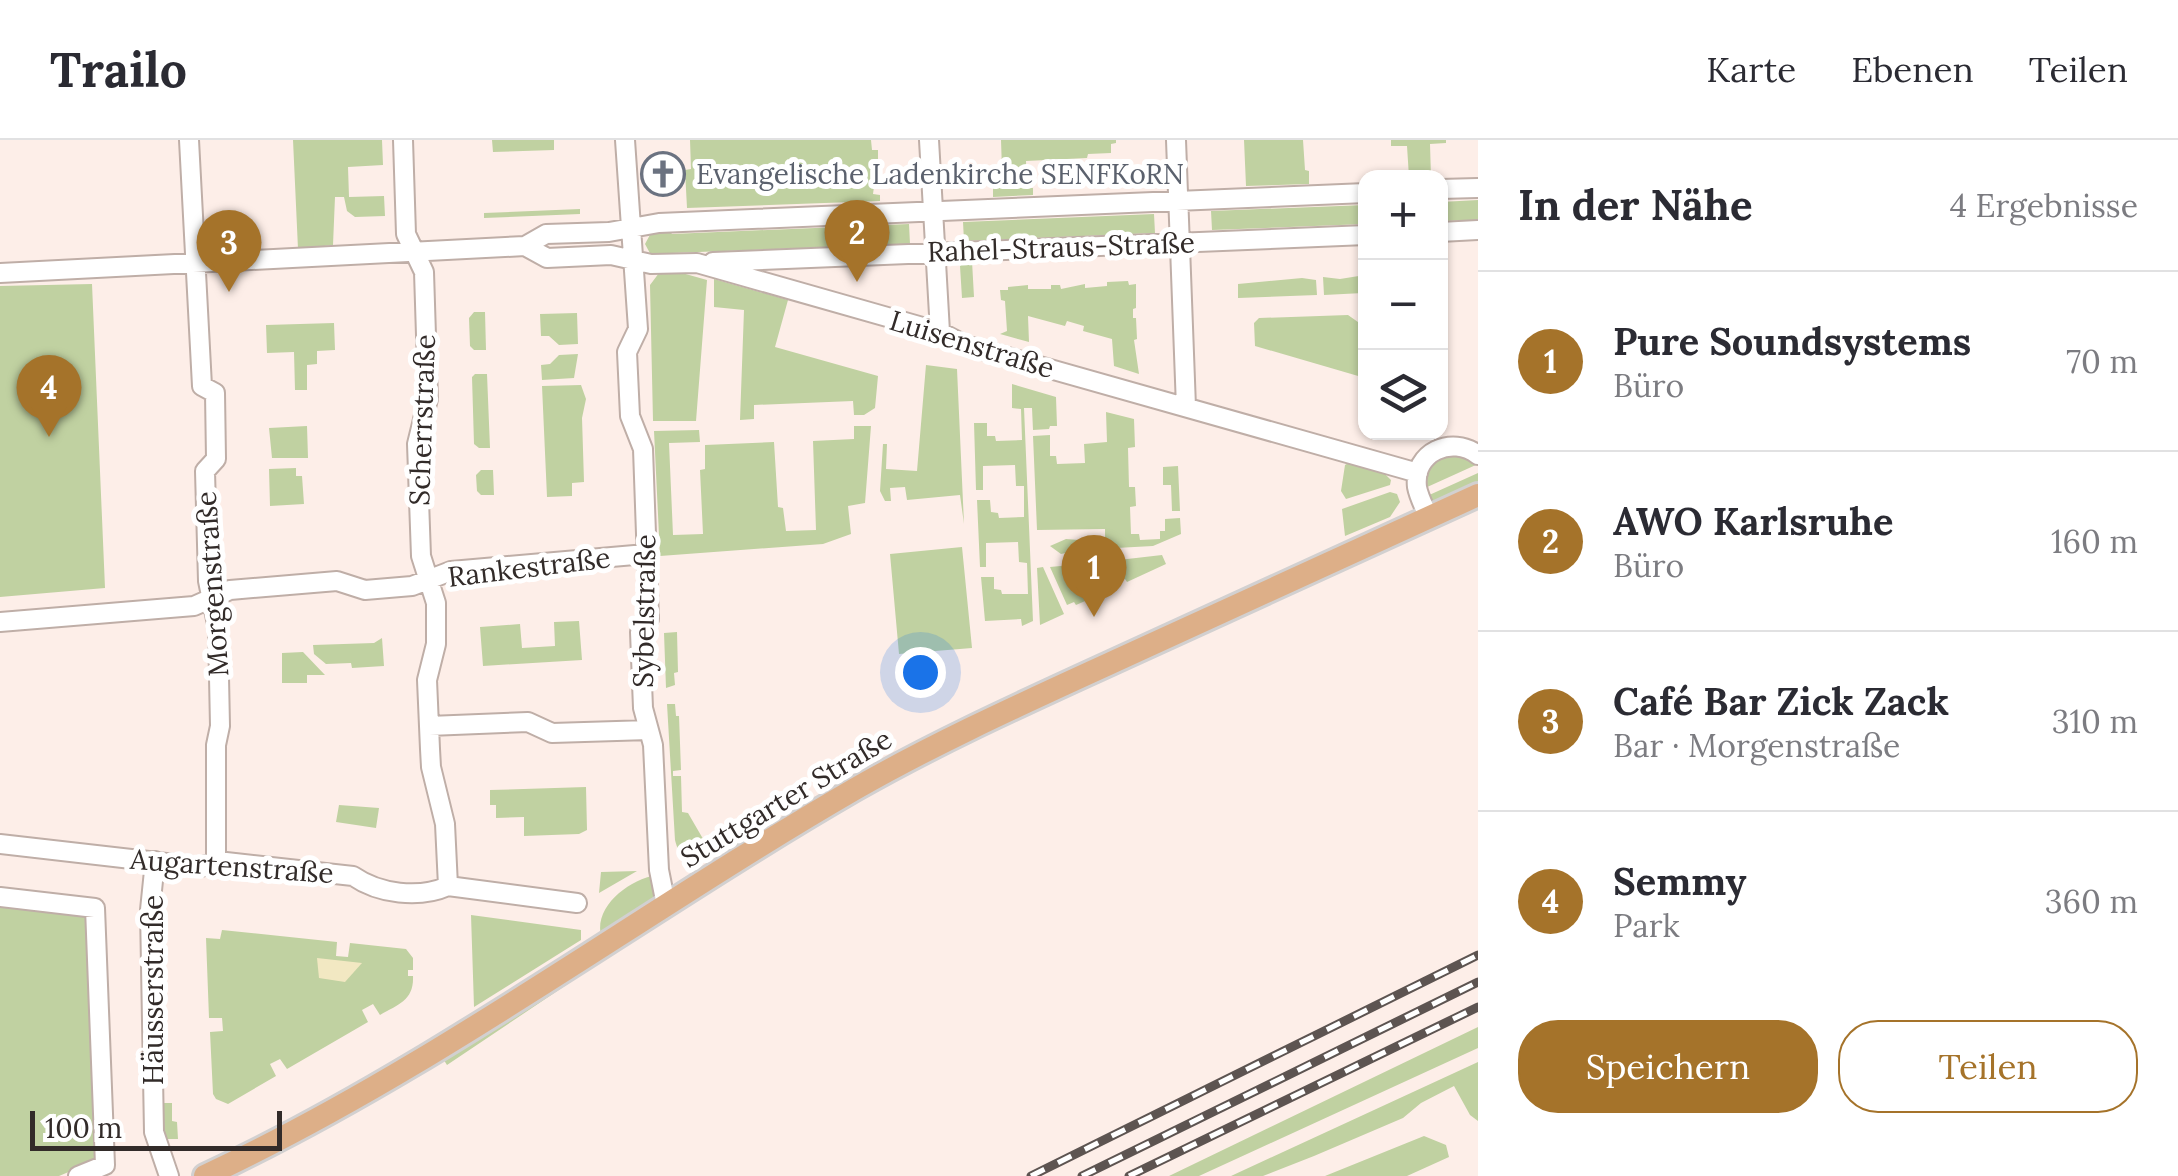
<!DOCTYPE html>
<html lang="de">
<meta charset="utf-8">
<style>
:root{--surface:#fff;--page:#f2f2f3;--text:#2b2b33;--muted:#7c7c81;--line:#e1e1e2;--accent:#a5732a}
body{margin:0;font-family:Lora,serif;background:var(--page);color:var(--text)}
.controls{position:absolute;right:30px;top:30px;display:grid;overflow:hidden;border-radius:20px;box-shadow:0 2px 8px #0004}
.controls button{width:90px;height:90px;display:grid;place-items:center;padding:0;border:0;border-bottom:2px solid var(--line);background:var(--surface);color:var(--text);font:50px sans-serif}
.scale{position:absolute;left:30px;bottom:25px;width:252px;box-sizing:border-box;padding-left:10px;border:5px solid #322b29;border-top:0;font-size:28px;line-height:35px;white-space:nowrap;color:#322b29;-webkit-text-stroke:8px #fff;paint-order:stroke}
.you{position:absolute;left:920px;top:532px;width:35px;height:35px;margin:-25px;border:8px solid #fff;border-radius:50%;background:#1a73e8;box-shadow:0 0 0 15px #1a73e833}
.badge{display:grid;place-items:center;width:65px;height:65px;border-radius:50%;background:var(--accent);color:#fff;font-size:32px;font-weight:700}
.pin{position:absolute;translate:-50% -82px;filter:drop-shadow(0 2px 5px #0008)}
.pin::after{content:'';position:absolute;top:52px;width:35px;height:30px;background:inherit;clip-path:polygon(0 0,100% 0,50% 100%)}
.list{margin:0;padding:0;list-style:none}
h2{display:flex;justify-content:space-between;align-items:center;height:130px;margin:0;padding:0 40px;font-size:42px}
h2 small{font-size:32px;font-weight:400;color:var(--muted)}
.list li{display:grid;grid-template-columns:65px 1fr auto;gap:30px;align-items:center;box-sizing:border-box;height:180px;padding:0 40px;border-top:2px solid var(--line)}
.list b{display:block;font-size:38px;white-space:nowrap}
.list p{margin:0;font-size:32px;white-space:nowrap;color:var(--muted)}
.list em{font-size:32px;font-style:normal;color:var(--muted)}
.actions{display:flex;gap:20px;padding:30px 40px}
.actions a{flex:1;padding:22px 0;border:2px solid var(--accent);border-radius:40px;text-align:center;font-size:35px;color:var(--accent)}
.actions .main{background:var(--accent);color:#fff}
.icon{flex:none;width:55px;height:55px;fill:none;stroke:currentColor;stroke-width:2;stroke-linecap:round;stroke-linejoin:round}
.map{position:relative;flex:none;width:1478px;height:1036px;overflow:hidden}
header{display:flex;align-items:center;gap:60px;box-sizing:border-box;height:140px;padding:0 50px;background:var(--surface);border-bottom:2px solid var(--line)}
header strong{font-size:48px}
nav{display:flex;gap:55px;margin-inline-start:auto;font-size:35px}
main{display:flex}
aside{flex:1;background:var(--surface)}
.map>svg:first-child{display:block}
.green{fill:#c0d1a1}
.sand{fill:#f2e8c2}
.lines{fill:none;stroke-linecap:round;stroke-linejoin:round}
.minor-casing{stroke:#bfaea7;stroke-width:22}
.major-casing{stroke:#d2d0d0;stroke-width:28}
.minor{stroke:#fff;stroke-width:18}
.major{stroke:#ddaf88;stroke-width:22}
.rail-casing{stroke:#5d5451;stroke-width:9}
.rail{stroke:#fff;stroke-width:5;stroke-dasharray:15;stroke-linecap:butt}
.labels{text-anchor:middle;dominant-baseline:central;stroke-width:10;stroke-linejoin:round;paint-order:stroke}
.worship-label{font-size:28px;fill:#5b616d;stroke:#fff;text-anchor:start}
.street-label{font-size:28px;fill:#322b29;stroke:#fff}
</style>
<header>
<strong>Trailo</strong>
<nav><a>Karte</a><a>Ebenen</a><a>Teilen</a></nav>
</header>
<main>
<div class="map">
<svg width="1478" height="1036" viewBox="0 0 1478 1036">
<rect width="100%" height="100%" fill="#fdeee8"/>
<path class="green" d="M293,0H382L383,25L348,27L349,57L384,56L385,76L355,77L347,71L344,57H335L333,105L298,109Z
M492,0H554V10L493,12Z
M690,0H871L872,10H878V22H872L873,32H876L873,54L880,55V61L687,68L685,30L691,29Z
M1001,0H1116V3L1111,4V13L1088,14L1087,18L1026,21L1027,48H1033V55L993,57V43H997V31L1002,30Z
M1244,0H1303L1305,30L1309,31V44L1246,46Z
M1391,0H1446V3L1430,4L1431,37H1409L1407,6H1391Z
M1478,60V80L1441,81V62Z
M1365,65V84L1212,90L1211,71Z
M580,69V74L484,78V73Z
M1154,74L1155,93L964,101L963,82Z
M909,84L910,104L672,113L668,119L652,117L645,104L652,91L668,89L672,94Z
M972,121L974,157L962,158L960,126L964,122Z
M659,133H682L707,140L696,281H653L650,145Z
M1365,135V177L1363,153L1324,155L1323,137L1340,139Z
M1302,138L1316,140L1317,155L1238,158V144Z
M714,139L788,160L775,207L878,236L875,268L864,275H854L853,261L754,265V279L740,280L744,170L714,167Z
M1128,141L1129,145L1136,144V168L1133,169V178H1136L1137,199L1134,200L1139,234L1114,226L1112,199L1083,191L1084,186L1067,181L1065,186L1028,176L1029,202L1000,194L1007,191L1005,161L1001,160L1000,150H1008V147L1028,145V149H1051V145H1060L1061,149L1085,144V148L1107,146V142Z
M92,144L105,448L0,457V146Z
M474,172H485L486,210H474L470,206L469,178Z
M577,173L578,204L559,205L549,196H541L540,174Z
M1348,175L1365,187V238L1255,206L1254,183L1259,178Z
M334,183L335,210L317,211V224L307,225V250H295L294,212L267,213L266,185Z
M578,214L574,238L542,240L541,225L550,224L559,215Z
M926,225L957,229L964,384L960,355L907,360L905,347L890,348L891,361H885L880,351L883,304H887L886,329L917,331Z
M475,234H487L490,308H479L474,304L472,237Z
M1012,244L1056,257L1057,286H1050L1049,289L1033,290L1032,268H1024L1033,481L1022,486L1021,479L985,481L981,437H994V449L1001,450L1002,454H1028L1027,423L1019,422L1018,402L986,403V427H980L977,360H990L991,372L998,373L999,378L1024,377V346H1016L1015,325L983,326V350H976L974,283H987V296H995L996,301L1022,300L1021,269L1012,268Z
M581,245L586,259L582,278L584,342L572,343V356L547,357L542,246Z
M1106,272L1134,279L1135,307L1128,308L1129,347H1135L1136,366L1130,367L1131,394H1139L1140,400L1160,399V391H1165V379L1180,378L1181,394L1153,406L1079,410L1061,414L1050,406L1066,399L1105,402V389L1037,390L1033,296L1050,295V316H1056L1057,324L1085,323L1084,304L1107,302Z
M307,286L308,318H272L269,288Z
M854,286H871L865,363L848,366L851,394L823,404L660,416L654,291L699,290L700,302L669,303L673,395L703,394L700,330L705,329V305L774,302L778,367L783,368L786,391L816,390L813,301L854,299Z
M1463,313L1478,324L1425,348L1426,330L1442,315Z
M1352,321L1379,328L1391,340L1390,345L1346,359L1341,351L1345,325Z
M1178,326L1180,371H1172L1171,345H1163V327Z
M296,328V336H302L304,364L270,366L269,329Z
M481,330H493L494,355H481L477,351L476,335Z
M1478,333V346L1434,362L1427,356Z
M1390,352L1397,354L1400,362L1390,377L1345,396L1342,369Z
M962,407L972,508L899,514L890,414Z
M1162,415L1166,424L1127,442L1125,439L1119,441L1110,421Z
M1103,422L1115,448L1076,465L1074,462L1067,465L1050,427Z
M1043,427L1064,474L1040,485L1037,428Z
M579,481L582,520L483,526L480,487L520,484L522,508L555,506L554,482Z
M677,492L678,532L674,533L675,545L666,548L664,493Z
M382,498L384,526L352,528L351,523L326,524L314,514L313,505L374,503Z
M303,512L325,535H307V543H282V513Z
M667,564H675L676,576H679L681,630L673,631V636H681L682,672L688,673L706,704L759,675L766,685C757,694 744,700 732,707C709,720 684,737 675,700Z
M586,647L587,690L579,694L524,696V677L496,678V665H490V650Z
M339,665L379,668L376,688L336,682Z
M637,731L599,753L601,732Z
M656,735L654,759L647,767L601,796C594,766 629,740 656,735Z
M0,762L86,774L90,779L99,1016L95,1021L59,1036H0Z
M471,775L581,790V800L474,867Z
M222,790L337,802L336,816L348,817L350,803L406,809L413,818V830H408V836H413C414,860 399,864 380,875L373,864L362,870L368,882L287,929L280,919L270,924L276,936L228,964L216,959L213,954L210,892L223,891L222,878H209L206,798L220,799Z
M580,828L584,833L447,925L440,914Z
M1478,887V908L1199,1036H1169Z
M1478,922V981L1470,975L1454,946L1421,963L1403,978L1314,1016L1263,1036H1231Z
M159,963H172V981L177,982L178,999H160Z
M1424,996L1446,1005L1449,1017L1407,1036H1325Z"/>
<path class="sand" d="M317,818L362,823L345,842L319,838Z"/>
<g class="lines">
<g class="minor-casing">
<path id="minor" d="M189,0L202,246L215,253L216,319L205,331L208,441L218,489L220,586L216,605V721
M403,0L406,94L424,132L428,259L417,304L421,416L436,463V504L427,540L430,609L431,627L445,684L448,746
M625,0L638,189L627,212L630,276L643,309L649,479L640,492L643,568L653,605L659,730L666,765
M929,0L940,192
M1176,0L1186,267
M1440,49L1478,48
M1440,92L1478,90
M525,106L547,118L611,115L651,124L697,123L940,192L965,205L1418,333
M713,122L1366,95
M0,133L525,106L546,94L609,92L659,83L1366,53
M1429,378C1425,368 1419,358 1417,347C1413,312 1452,295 1478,315
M0,482L194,466L230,450L337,441L365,450L412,446L451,431L646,414
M429,586L528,582L552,593L649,590
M0,704L201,727L217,721L353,736C379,754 419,759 448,746L577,763
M155,721L150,770L154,992L169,1036
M0,757L95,768L105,1025L78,1036"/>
</g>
<g class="major-casing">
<path id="major" d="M205,1036C432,930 639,774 855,649C939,601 1026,562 1113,522C1235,466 1357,411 1478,355"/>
</g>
<use href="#minor" class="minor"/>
<use href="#major" class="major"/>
<g class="rail-casing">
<path id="rail" d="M1031,1036L1478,815
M1082,1036L1478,842
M1129,1036L1478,867"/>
</g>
<use href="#rail" class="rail"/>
</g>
<defs>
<g id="church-ring" transform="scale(2.25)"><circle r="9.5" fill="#fff" stroke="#6b7280" stroke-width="1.5"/><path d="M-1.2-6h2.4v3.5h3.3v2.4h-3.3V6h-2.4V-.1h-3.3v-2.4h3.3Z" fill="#6b7280"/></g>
</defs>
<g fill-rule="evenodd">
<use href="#church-ring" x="663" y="34"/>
</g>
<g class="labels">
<g class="worship-label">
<text x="696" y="34">Evangelische Ladenkirche SENFKoRN</text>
</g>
<g class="street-label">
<text transform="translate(1061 107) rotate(-2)">Rahel-Straus-Straße</text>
<text transform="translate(972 204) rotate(17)">Luisenstraße</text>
<text transform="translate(422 280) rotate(-88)">Scherrstraße</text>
<text transform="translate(529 427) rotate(-7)">Rankestraße</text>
<text transform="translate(212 444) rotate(-94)">Morgenstraße</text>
<text transform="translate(644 471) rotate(-89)">Sybelstraße</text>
<text transform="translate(786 658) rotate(-31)">Stuttgarter Straße</text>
<text transform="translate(232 726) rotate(4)">Augartenstraße</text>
<text transform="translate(153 850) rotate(-90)">Häusserstraße</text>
</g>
</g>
</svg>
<div class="controls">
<button>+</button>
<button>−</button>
<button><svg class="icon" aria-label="layers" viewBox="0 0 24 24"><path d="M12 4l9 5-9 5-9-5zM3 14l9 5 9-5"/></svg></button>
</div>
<div class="scale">100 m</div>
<div class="you"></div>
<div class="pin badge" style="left:1094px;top:477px">1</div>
<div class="pin badge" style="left:857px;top:142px">2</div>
<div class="pin badge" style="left:229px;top:152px">3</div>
<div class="pin badge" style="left:49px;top:297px">4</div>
</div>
<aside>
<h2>In der Nähe<small>4 Ergebnisse</small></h2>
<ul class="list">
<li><span class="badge">1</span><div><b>Pure Soundsystems</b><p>Büro</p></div><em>70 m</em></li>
<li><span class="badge">2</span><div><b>AWO Karlsruhe</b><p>Büro</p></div><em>160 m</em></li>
<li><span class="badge">3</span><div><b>Café Bar Zick Zack</b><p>Bar · Morgenstraße</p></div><em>310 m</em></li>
<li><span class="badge">4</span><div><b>Semmy</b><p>Park</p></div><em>360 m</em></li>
</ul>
<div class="actions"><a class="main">Speichern</a><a>Teilen</a></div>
</aside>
</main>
